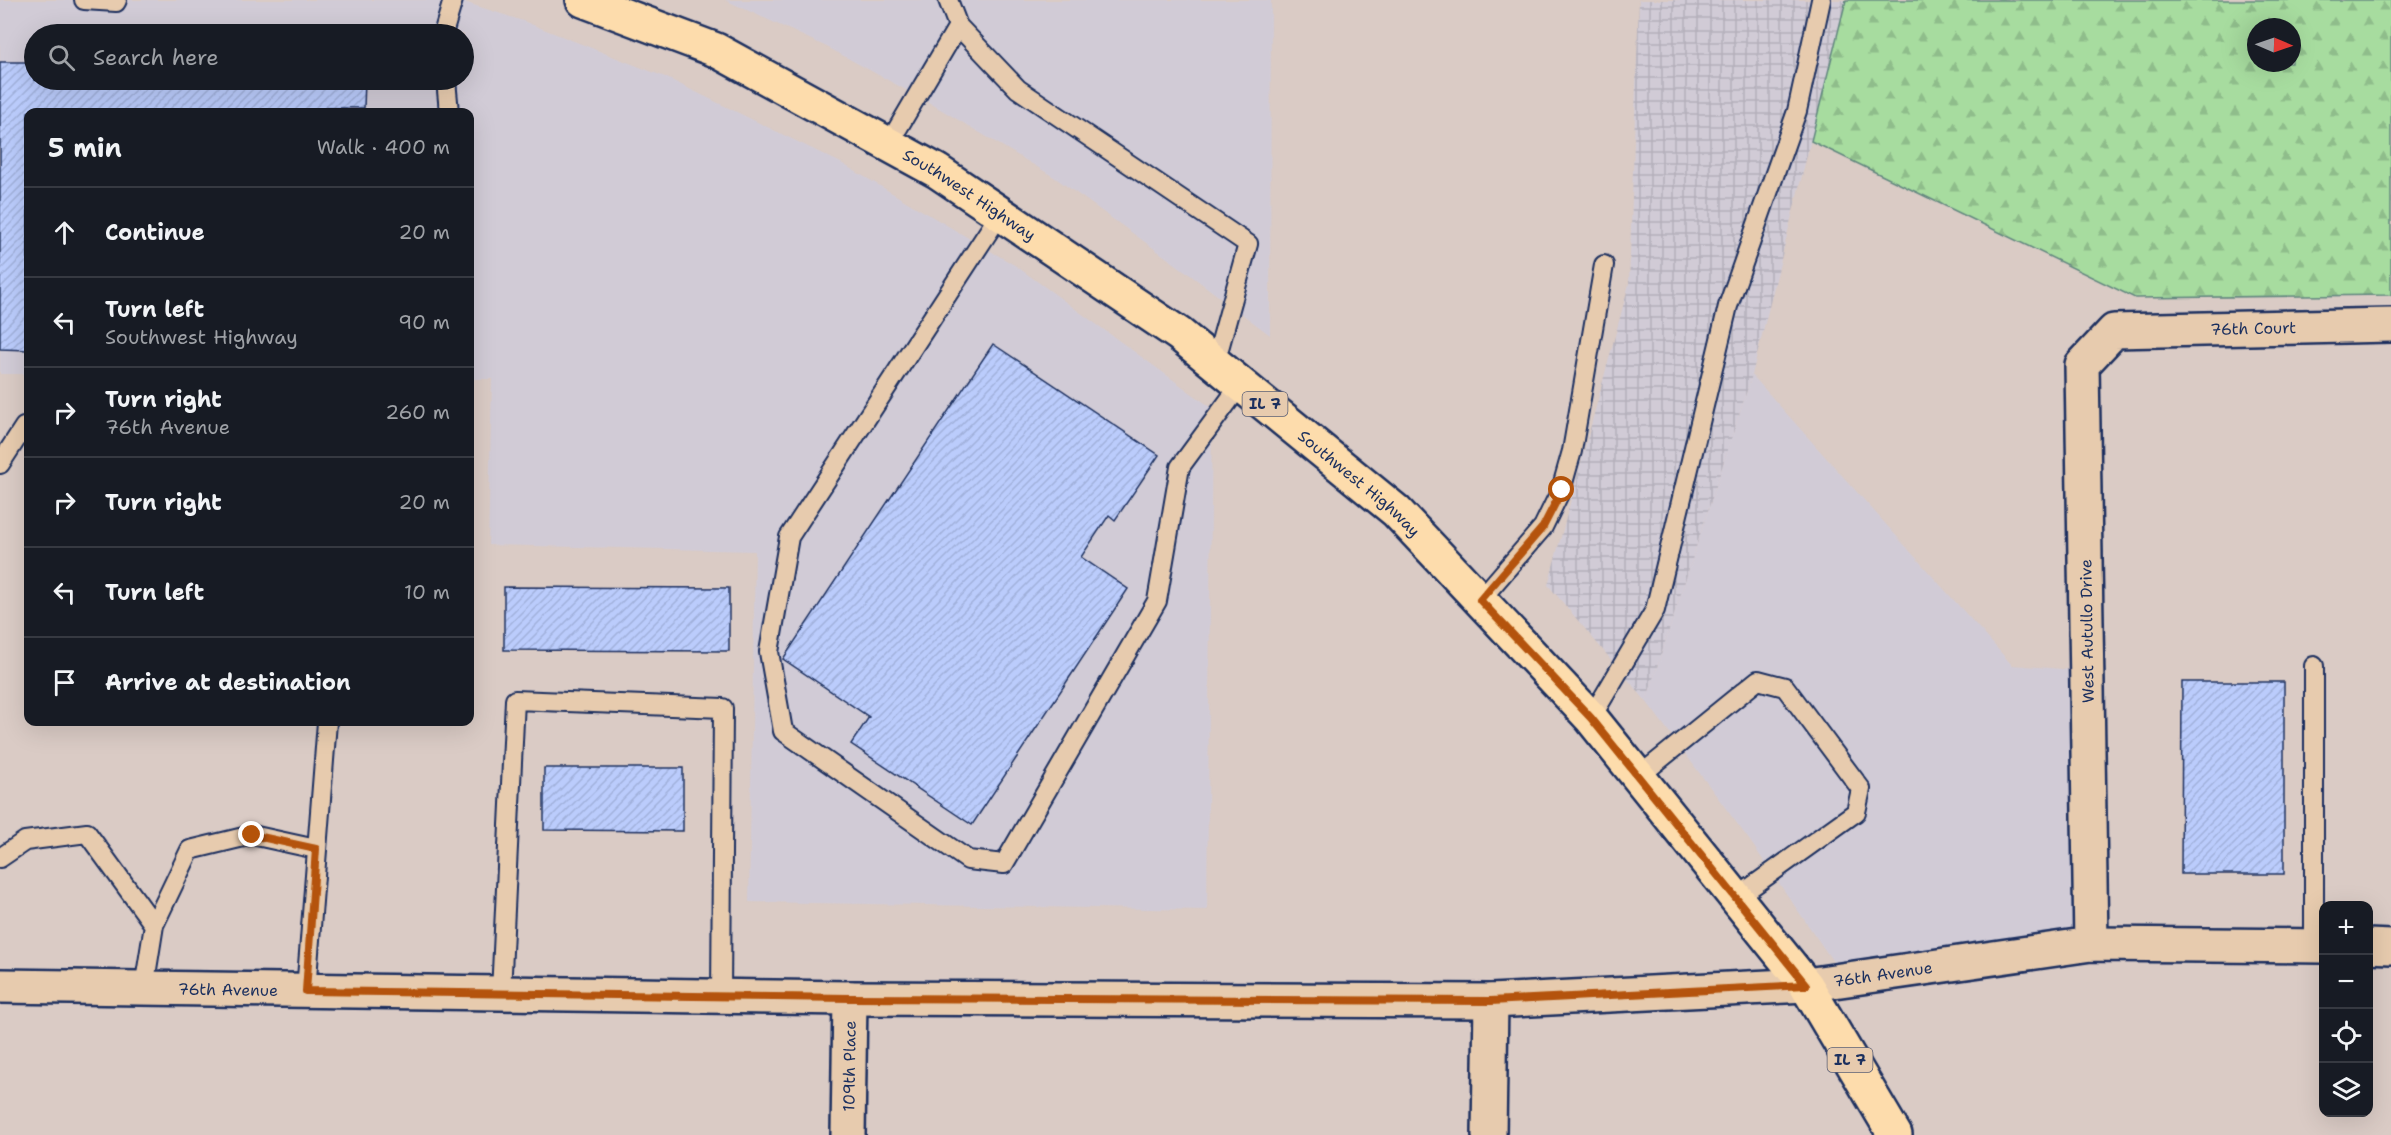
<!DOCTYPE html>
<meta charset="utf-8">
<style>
:root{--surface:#171b24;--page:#242831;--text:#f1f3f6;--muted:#9ea1a6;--line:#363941}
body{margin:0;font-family:"Shantell Sans",sans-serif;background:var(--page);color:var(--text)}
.controls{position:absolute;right:18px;bottom:18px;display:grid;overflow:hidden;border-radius:12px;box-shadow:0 6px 24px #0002}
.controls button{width:54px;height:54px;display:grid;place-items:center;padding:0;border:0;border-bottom:2px solid var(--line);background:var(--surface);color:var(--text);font:30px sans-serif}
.compass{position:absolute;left:2247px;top:18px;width:54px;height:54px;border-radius:50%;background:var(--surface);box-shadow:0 6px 24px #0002;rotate:92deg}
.stop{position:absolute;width:18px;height:18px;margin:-14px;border:4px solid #b45309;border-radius:50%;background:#fff}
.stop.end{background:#b45309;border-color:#fff;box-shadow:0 2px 6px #0008}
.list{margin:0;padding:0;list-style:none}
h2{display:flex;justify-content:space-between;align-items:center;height:78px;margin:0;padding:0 24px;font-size:26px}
h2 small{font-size:20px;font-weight:400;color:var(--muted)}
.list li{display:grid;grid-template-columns:39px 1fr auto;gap:18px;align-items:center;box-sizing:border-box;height:90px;padding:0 24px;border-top:2px solid var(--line)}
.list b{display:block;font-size:22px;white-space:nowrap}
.list p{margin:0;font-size:20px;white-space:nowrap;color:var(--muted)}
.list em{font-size:20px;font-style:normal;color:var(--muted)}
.icon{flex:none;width:33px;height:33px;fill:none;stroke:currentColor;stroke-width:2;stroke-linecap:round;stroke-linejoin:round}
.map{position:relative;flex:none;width:2391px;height:1135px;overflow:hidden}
.search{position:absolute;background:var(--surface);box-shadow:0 6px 24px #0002;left:24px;top:24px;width:450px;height:66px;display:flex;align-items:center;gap:15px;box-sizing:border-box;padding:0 21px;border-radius:33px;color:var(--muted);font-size:22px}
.panel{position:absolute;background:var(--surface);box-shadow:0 6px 24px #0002;left:24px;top:108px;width:450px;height:618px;border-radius:12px}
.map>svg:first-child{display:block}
.built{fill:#d1cbd6;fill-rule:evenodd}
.industrial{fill:url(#industrial-grid)}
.forest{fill:url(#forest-firs);stroke:#61867e;stroke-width:1.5;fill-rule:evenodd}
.building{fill:url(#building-hatch);stroke:#1b2f5e;stroke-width:1.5}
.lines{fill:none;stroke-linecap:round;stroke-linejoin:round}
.lane-casing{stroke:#1b2f5e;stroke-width:22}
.street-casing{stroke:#1b2f5e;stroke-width:38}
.primary-casing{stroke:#1b2f5e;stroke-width:38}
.lane{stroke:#e7cbae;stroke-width:18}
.street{stroke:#e7cbae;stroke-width:33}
.primary{stroke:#fddcac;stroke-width:33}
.route{stroke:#b45309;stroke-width:8}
.labels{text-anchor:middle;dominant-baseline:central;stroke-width:4.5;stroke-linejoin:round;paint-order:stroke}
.shield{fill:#e7cbae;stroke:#585e76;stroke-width:1.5}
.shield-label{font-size:15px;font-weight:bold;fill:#1b2f5e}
.street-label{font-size:16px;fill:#1b2f5e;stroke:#e7cbae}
</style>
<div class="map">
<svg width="2391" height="1135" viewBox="0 0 2391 1135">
<defs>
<pattern id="industrial-grid" width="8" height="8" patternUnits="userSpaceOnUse" patternTransform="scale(1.5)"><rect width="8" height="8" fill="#d1cbd6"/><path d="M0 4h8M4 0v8" fill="none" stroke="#b3afba"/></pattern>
<pattern id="forest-firs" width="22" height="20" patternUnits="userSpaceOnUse" patternTransform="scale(1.5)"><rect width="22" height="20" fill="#a7dc9f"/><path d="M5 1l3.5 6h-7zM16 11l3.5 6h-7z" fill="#8fbd8b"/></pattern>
<pattern id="building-hatch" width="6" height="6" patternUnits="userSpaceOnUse" patternTransform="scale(1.5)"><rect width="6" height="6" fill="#bbccfc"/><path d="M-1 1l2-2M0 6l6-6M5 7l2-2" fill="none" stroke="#a0b0da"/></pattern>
</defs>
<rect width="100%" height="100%" fill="#dacbc5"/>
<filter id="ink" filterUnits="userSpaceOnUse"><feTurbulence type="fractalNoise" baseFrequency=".0167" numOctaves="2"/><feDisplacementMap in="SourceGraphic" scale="12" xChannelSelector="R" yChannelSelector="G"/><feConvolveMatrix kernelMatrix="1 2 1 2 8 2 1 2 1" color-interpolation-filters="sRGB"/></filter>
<g filter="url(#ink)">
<path class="built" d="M0,0H458L523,21L665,77L841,163L1016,266L1212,408L1207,910L749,902L755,551L488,545L492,379H470V112H28V374H0ZM34,34H464V80H34Z
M725,0H1271L1270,335L1177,265L1054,177L930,103L829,48Z
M1752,375L2012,665L2087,671L2091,944L1845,979L1750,841L1646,701Z"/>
<path class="industrial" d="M1639,0H1846L1752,375L1646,701L1548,585L1629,284Z"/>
<path class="forest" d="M1846,0H2391V295L2135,298L1811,141ZM2256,27H2292V63H2256Z"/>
<path class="building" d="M0,62H34V80H365L364,108H326V112H28V350L0,349Z
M993,344L1159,455L1115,520L1109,515L1081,557L1128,589L972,825L851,744L869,717L783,659Z
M504,587L729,588V651L504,650Z
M2182,682H2284V874H2181Z
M544,768H683V831L544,830Z"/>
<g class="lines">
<g class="lane-casing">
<path id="lane" d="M84,0L116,2L117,0
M958,26L1018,89L1248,244L1215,363
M443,34L453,0
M446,80L449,112
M888,145L958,26L948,0
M1000,214L789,537L769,652L783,731L968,860L1004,864L1157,601L1180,467L1241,384
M0,464L24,427H28
M1480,600L1543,527L1561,490L1572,451L1604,265
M1591,718L1655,610L1728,306L1797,111L1821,0
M1638,777L1758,680L1785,687L1861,789L1856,812L1736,898
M0,858L25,841L87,833L154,925
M2314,946V666
M144,988L154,925L190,850L252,835L316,849
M306,991L327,722
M501,993L515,700L723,708L721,997"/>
</g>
<g class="street-casing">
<g id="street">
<path id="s1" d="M2091,944L2082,365L2114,331L2391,325"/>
<path d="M2368,946L2391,947"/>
<path id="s2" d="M0,986L850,998L1491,1001L1806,985L2091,944L2324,946"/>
<path id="s3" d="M848,1135L850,998"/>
<path d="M1489,1135L1491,1001"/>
</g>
</g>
<g class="primary-casing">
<g id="primary">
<path id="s4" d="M583,0L716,50L937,171L1179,334L1396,511L1591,718L1806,985L1895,1135"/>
</g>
</g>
<use href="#lane" class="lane"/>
<use href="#street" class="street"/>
<use href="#primary" class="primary"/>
</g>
</g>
<g class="lines" filter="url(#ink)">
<path class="route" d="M252,835L316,849L306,991L850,998L1491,1001L1806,985L1591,718L1480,600L1543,527L1562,490"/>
</g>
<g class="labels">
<g class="shield">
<rect x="1242.5" y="392" width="45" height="24" rx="4.5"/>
<rect x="1827.5" y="1048" width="45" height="24" rx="4.5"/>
</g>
<g class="shield-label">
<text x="1265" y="404">IL 7</text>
<text x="1850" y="1060">IL 7</text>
</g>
<g class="street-label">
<text stroke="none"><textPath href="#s4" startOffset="434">Southwest Highway</textPath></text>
<text stroke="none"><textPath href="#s1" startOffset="765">76th Court</textPath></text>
<text stroke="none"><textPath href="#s4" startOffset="920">Southwest Highway</textPath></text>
<text transform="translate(2087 631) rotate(-91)">West Autullo Drive</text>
<text stroke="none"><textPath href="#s2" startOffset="1884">76th Avenue</textPath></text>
<text stroke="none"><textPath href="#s2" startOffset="228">76th Avenue</textPath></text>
<text stroke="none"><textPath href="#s3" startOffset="69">109th Place</textPath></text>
</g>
</g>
</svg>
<div class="controls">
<button>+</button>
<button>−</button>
<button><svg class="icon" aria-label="locate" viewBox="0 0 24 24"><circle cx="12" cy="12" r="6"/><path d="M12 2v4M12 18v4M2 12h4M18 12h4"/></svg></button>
<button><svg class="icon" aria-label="layers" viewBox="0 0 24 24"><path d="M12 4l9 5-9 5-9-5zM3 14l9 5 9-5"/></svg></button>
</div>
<svg class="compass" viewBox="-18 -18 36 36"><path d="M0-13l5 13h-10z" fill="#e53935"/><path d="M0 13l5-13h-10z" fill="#9ea1a6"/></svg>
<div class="stop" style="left:1562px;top:490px"></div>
<div class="stop end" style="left:252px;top:835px"></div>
<div class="search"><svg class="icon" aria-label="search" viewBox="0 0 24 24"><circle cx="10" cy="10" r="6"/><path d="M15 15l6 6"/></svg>Search here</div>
<section class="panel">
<h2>5 min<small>Walk · 400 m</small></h2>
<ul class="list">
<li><svg class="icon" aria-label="ahead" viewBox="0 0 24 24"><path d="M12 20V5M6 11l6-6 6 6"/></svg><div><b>Continue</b></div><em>20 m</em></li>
<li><svg class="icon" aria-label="left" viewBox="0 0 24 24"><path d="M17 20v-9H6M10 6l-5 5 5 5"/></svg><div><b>Turn left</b><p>Southwest Highway</p></div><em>90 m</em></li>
<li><svg class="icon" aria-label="right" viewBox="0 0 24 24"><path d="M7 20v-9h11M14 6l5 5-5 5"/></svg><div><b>Turn right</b><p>76th Avenue</p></div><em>260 m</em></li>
<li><svg class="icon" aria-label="right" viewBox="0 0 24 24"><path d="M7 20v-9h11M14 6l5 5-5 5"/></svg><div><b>Turn right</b></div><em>20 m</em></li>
<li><svg class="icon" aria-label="left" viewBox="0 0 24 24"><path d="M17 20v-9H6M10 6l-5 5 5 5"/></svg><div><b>Turn left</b></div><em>10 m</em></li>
<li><svg class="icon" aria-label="arrive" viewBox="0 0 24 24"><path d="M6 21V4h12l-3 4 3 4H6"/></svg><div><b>Arrive at destination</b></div></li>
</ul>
</section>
</div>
